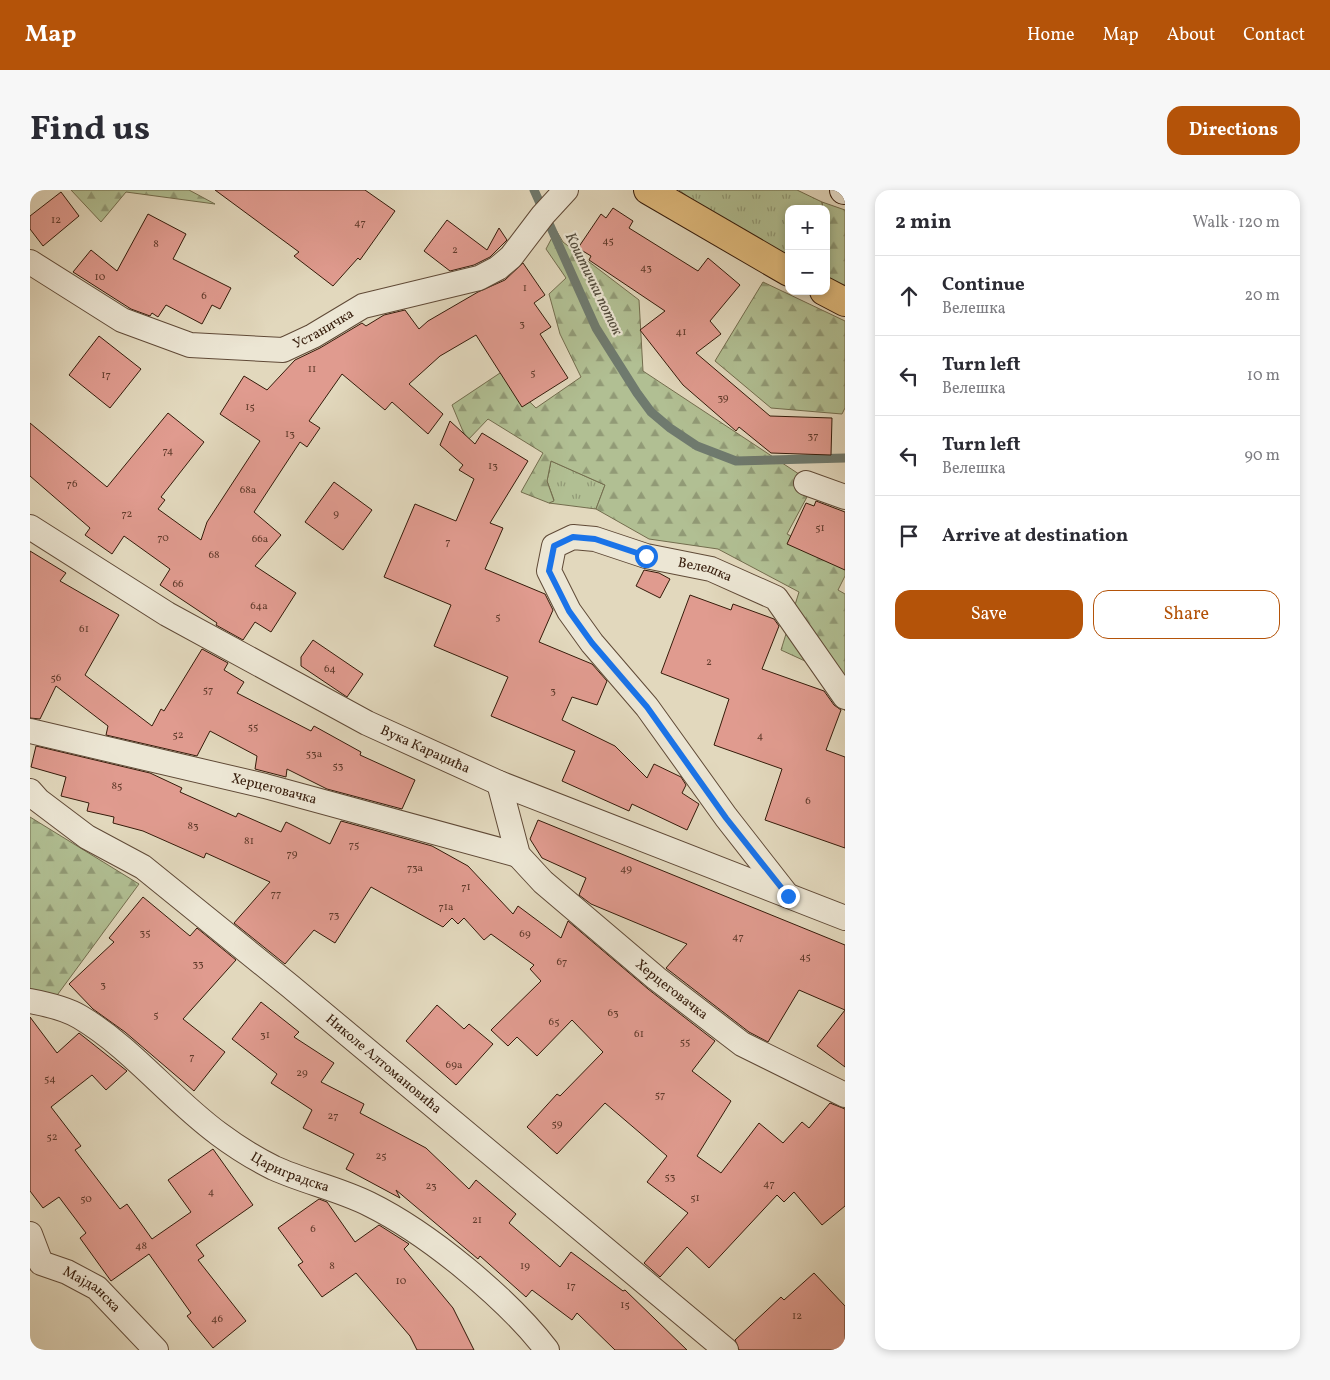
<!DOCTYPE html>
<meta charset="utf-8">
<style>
:root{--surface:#fff;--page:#f7f7f7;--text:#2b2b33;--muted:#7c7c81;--line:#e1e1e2;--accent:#b45309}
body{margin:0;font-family:Vollkorn,serif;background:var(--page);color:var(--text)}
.controls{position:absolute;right:15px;top:15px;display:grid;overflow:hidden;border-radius:10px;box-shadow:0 2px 8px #0003}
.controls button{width:45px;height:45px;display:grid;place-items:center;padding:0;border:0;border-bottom:1px solid var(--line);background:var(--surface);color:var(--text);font:25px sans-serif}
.stop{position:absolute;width:15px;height:15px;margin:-11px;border:4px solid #1a73e8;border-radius:50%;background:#fff}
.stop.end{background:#1a73e8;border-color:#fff;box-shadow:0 1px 5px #0008}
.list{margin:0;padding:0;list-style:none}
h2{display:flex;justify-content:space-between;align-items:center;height:65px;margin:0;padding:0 20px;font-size:21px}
h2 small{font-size:16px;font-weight:400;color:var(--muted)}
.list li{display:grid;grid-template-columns:32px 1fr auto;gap:15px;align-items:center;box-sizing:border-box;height:80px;padding:0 20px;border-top:1px solid var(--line)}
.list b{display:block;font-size:19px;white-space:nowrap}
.list p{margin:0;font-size:16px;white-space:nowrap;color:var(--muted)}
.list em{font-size:16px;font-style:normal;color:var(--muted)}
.actions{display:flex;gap:10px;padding:15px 20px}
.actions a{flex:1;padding:11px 0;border:1px solid var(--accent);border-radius:15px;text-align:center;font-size:18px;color:var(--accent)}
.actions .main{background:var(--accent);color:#fff}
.icon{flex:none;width:28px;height:28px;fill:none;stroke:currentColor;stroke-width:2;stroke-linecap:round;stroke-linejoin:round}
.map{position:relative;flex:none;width:815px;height:1160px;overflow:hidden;border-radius:15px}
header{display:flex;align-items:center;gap:30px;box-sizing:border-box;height:70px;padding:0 25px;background:var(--accent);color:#fff}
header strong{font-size:24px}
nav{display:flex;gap:28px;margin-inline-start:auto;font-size:18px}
.intro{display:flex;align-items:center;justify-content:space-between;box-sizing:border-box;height:120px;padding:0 30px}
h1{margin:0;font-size:35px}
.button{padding:12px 22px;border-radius:15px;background:var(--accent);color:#fff;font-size:18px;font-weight:700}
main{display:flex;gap:30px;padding:0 30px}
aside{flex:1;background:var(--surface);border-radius:15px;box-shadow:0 2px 8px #0003}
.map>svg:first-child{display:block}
.grass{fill:url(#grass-tufts);stroke:#736d4e}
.forest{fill:url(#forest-firs);stroke:#736d4e}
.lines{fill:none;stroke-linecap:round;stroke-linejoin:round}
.stream{stroke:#6f7a6e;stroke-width:9}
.building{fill:#e09b8f;stroke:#351b0a}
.street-casing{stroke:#604a37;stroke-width:26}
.secondary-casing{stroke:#351b0a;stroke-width:30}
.primary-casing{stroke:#351b0a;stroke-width:30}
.street{stroke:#ece6d4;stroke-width:24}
.secondary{stroke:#ece6d4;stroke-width:28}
.primary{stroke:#e1bc7e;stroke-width:28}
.route{stroke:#1a73e8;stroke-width:6}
.labels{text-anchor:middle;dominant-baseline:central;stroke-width:4.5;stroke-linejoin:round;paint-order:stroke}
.number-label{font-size:11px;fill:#603b2b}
.street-label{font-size:14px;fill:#351b0a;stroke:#ece6d4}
.water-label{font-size:15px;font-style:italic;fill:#524b3c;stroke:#ece6d4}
</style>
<header>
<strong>Map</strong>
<nav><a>Home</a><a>Map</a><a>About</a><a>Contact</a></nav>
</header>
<div class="intro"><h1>Find us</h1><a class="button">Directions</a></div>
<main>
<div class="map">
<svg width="815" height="1160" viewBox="0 0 815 1160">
<defs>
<pattern id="grass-tufts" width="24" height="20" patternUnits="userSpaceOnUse" patternTransform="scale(1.25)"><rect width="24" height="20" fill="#b1bf93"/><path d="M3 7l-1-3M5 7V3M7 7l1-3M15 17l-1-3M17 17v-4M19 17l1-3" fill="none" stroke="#919a76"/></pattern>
<pattern id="forest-firs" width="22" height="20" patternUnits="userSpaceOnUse" patternTransform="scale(1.25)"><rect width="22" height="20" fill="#b1bf93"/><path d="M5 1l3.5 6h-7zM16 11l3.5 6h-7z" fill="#919a76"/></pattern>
</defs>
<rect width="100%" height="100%" fill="#e2d8bd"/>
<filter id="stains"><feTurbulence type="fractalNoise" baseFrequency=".004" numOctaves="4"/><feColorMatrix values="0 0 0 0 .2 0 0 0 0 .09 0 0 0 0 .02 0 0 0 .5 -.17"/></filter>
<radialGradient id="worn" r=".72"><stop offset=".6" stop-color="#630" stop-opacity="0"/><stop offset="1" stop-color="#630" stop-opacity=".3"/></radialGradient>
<path class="grass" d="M649,0H767L792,12L793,19H759V69L691,32Z
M521,271L575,295L566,319L519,313L524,310L517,291Z"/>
<path class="forest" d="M41,0H159L185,14L96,2L71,32Z
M792,12L815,20V99L797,89L796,19H793Z
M526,40L533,52L609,110L613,181L784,294L757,344L815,373V386L808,400L815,404V521L799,482L751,460L769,402L688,359L619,349L566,319L575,295L521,271L517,291L524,311L519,313L491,302L513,263L458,229L437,251L422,215L470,183L506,218L551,187L530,144L519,104L536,88L516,59Z
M733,92L815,131V218L812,224L741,218L685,171Z
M0,627L109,694L25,808L0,801Z"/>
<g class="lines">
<path class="stream" d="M504,0L566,138L607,203L621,222L640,238L667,256L706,271L815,268"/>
</g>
<path class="building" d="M185,0H335L365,21L330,70L328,68L303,96L264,66L269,62Z
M31,2L49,26L13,56L0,39V26Z
M583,18L603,31L599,38L668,81L678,68L710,95L680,131L691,144L666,163L740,226L802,228L801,265L741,263L709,237L706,241L653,195L610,140L635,121L559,70L561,66L548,58L571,24L576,28Z
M118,24L156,44L143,69L201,98L190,119L182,115L172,134L136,115L128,127L122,123L120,126L101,119L43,82L61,60L87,81Z
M417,30L457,60L469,38L477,50L460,67L444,75L420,81L394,61Z
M493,73L515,105L504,113L521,137L510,144L538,188L492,217L446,145L410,166L379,194L413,224L398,244L362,212L355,220L312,184L279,231L290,238L277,257L270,252L224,322L251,345L225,376L266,403L241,442L225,432L213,450L186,435L187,433L130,395L140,379L94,346L82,364L55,345L60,338L0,286V233L77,297L138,223L174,252L131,307L135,310L128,319L171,350L177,332L230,251L190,224L214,186L237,200L265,170L290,158L332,133L336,136L354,125L375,120L389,139L398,131L448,102L475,90Z
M69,146L111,179L80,218L39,185Z
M420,231L445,254L452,243L498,271L460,333L473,338L455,379L515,404L523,420L509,452L562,474L577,491L567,515L542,507L532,530L585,556L617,588L624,574L651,587L656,595L652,603L669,614L657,640L602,614L599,621L532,591L545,561L461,526L478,487L404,456L421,415L354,387L385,314L426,331L444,289L429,280L433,275L410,255Z
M304,292L342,320L313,360L275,332Z
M786,311L815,322V380L757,354L776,313L784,316Z
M0,361L36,383L30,391L89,425L55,485L122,536L131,519L134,521L172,459L198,473L194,480L214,492L207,503L281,541L284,536L331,562L330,565L385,590L372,619L297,599L257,579L256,587L225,579L227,566L180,541L167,566L76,545L78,536L26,496L10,529L0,528Z
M614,380L629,383L640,389L630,408L606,396Z
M660,405L701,420L703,414L744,429L749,436L732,479L794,501L804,515L811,520L796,560L815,567V658L735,630L752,579L684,555L699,509L631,483Z
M283,450L333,484L317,507L271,476V467Z
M6,556L120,583L152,598L150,602L206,627L208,623L251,642L256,632L300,654L311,631L402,656L438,676L483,724L488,716L531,748L538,731L618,799L685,851L662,881L701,911L667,966L691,983L729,933L753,953L772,932L779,938L800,913L815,919V1016L792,1035L764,1002L754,1012L747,1005L679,1078L657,1057L630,1087L614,1073L658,1023L617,992L637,966L575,913L527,964L497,937L527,904L530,906L573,862L542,830L507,866L487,847L478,856L461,840L511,791L500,779L504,775L461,744L454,750L434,728L428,734L422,728L413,737L341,697L305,753L284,740L255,774L204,733L240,692L176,663L174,668L113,641L83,633L84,627L57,621L59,613L31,606L36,587L1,577Z
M508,630L815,755V820L769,800L738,852L719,842L636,778L657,754L561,714L549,705L556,688L512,668L500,649Z
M113,707L160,746L167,738L206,770L153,829L195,862L164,901L95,842L63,819L39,794L84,752L79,748Z
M231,812L269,842L264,847L304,873L291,892L334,914L330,923L396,958L439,999L446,990L486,1024L479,1033L530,1077L541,1062L593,1101L595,1100L657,1160H585L547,1123L542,1130L502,1100L496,1107L450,1066L448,1069L366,1000L370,1008L316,979L324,964L273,938L282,920L241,893L247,884L202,849Z
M407,815L434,839L439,834L463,854L426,895L376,851Z
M815,820V877L787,856Z
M0,827L27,863L49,843L97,881L76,900L62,885L21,917L51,956L45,960L90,1019L97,1014L122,1049L161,1022L138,990L183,959L223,1015L166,1055L174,1066L168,1070L216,1131L183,1158L157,1126L161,1123L119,1064L81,1091L50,1048L56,1043L29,1007L13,1018L0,1001Z
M289,1009L297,1012L325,1052L349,1035L379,1054L374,1059L423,1118L444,1160H387L380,1146L326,1083L292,1107L268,1075L273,1072L248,1038Z
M784,1083L815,1116V1160H709L705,1150L751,1107L754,1110Z"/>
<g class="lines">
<g class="street-casing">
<g id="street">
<path id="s1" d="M0,72L92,130L160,155L253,160L283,146L333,116L449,88L468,78L481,67L513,25L536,0"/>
<path d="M776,293L815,307"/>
<path id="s2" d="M0,337L137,424L337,533L469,593L815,728"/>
<path id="s3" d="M0,541L235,596L488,665"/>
<path id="s4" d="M469,593L488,665L513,692L626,788L712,854L815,905"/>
<path id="s5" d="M0,601L8,610L57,647L113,677L260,796L696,1160"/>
<path id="s6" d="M757,705L696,627L617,517L562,453L539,421L519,381L524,356L543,347L565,349L616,366L681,379L746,408L815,507"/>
<path id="s7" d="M0,811C16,814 37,819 50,827C102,858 140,908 189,944C205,956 226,969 244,978C275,992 309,999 339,1014C398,1043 477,1108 517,1160"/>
<path id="s8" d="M0,1044L11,1073L37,1082L67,1098L126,1160"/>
</g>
</g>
<g class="secondary-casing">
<path id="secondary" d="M814,0H815"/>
</g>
<g class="primary-casing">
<path id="primary" d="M618,0L759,82
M794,101L815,112"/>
</g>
<use href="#street" class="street"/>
<use href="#secondary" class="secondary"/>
<use href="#primary" class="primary"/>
</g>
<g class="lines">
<path class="route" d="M616,366L565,349L543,347L524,356L519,381L539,421L562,453L617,517L696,628L758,706"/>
</g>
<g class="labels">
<g class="number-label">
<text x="26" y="30">12</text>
<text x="330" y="33">47</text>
<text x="578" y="51">45</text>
<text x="126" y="54">8</text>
<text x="425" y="60">2</text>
<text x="616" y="78">43</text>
<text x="70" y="87">10</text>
<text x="495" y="98">1</text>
<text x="174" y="106">6</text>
<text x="492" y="134">3</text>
<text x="651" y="142">41</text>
<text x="282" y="179">11</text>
<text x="503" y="183">5</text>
<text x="76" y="185">17</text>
<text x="693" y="208">39</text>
<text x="220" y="217">15</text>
<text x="260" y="244">13</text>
<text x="783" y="246">37</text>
<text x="138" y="261">74</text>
<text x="463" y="276">13</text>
<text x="42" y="294">76</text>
<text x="218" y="300">68a</text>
<text x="97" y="324">72</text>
<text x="306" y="324">9</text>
<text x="790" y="338">51</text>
<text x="133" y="348">70</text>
<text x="230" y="349">66a</text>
<text x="418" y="352">7</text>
<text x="184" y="365">68</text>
<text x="148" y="394">66</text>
<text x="229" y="416">64a</text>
<text x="468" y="427">5</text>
<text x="54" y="439">61</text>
<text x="679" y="472">2</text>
<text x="300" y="479">64</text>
<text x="26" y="488">56</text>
<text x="178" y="500">57</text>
<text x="523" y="501">3</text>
<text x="223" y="537">55</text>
<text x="148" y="545">52</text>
<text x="730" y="546">4</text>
<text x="284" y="564">53a</text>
<text x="308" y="576">53</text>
<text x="87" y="596">85</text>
<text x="778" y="611">6</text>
<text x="163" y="636">83</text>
<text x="219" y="651">81</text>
<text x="324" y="655">75</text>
<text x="262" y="664">79</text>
<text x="385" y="678">73a</text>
<text x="596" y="679">49</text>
<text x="436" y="697">71</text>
<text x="246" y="704">77</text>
<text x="416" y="717">71a</text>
<text x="304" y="725">73</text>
<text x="115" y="743">35</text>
<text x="495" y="744">69</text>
<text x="708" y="747">47</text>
<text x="775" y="767">45</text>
<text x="532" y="772">67</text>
<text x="168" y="774">33</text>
<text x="73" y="795">3</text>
<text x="583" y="823">63</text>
<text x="126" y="825">5</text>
<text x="524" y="832">65</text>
<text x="609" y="844">61</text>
<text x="235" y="845">31</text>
<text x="655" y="852">55</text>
<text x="162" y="867">7</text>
<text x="424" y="875">69a</text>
<text x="272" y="883">29</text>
<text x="20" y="889">54</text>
<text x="630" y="905">57</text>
<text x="303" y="926">27</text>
<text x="527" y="934">59</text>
<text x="22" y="947">52</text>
<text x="351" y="966">25</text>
<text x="640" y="987">53</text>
<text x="739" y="994">47</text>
<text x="401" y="996">23</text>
<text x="181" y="1002">4</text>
<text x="665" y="1008">51</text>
<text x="56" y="1009">50</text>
<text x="447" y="1030">21</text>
<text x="283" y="1039">6</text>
<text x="111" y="1056">48</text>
<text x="302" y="1076">8</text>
<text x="495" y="1076">19</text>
<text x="371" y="1091">10</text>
<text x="541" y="1096">17</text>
<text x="595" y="1115">15</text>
<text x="767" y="1126">12</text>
<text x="187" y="1129">46</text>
</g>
<g class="street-label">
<text stroke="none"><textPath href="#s1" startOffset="320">Устаничка</textPath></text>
<text stroke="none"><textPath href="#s6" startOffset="586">Велешка</textPath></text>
<text stroke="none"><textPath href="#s2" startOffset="454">Вука Караџића</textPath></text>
<text stroke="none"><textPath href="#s3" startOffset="251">Херцеговачка</textPath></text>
<text stroke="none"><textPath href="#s4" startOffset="279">Херцеговачка</textPath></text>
<text stroke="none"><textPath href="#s5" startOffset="448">Николе Алтомановића</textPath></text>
<text stroke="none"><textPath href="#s7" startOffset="316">Цариградска</textPath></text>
<text stroke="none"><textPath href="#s8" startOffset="89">Мајданска</textPath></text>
</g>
<g class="water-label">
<text transform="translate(563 94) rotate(64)">Коштички поток</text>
</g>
</g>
<rect width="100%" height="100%" filter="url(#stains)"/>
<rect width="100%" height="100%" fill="url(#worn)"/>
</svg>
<div class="controls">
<button>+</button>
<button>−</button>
</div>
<div class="stop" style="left:616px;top:366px"></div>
<div class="stop end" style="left:758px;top:706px"></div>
</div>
<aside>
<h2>2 min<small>Walk · 120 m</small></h2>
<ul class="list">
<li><svg class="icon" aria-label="ahead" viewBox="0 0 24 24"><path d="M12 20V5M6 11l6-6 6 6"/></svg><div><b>Continue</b><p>Велешка</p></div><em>20 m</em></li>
<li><svg class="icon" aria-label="left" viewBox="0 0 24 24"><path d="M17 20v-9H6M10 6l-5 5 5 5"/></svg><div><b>Turn left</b><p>Велешка</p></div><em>10 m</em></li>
<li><svg class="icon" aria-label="left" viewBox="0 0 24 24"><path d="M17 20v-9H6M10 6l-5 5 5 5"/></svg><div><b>Turn left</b><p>Велешка</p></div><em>90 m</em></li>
<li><svg class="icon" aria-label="arrive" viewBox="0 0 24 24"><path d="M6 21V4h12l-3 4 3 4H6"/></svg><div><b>Arrive at destination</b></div></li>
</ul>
<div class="actions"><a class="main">Save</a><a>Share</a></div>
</aside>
</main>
